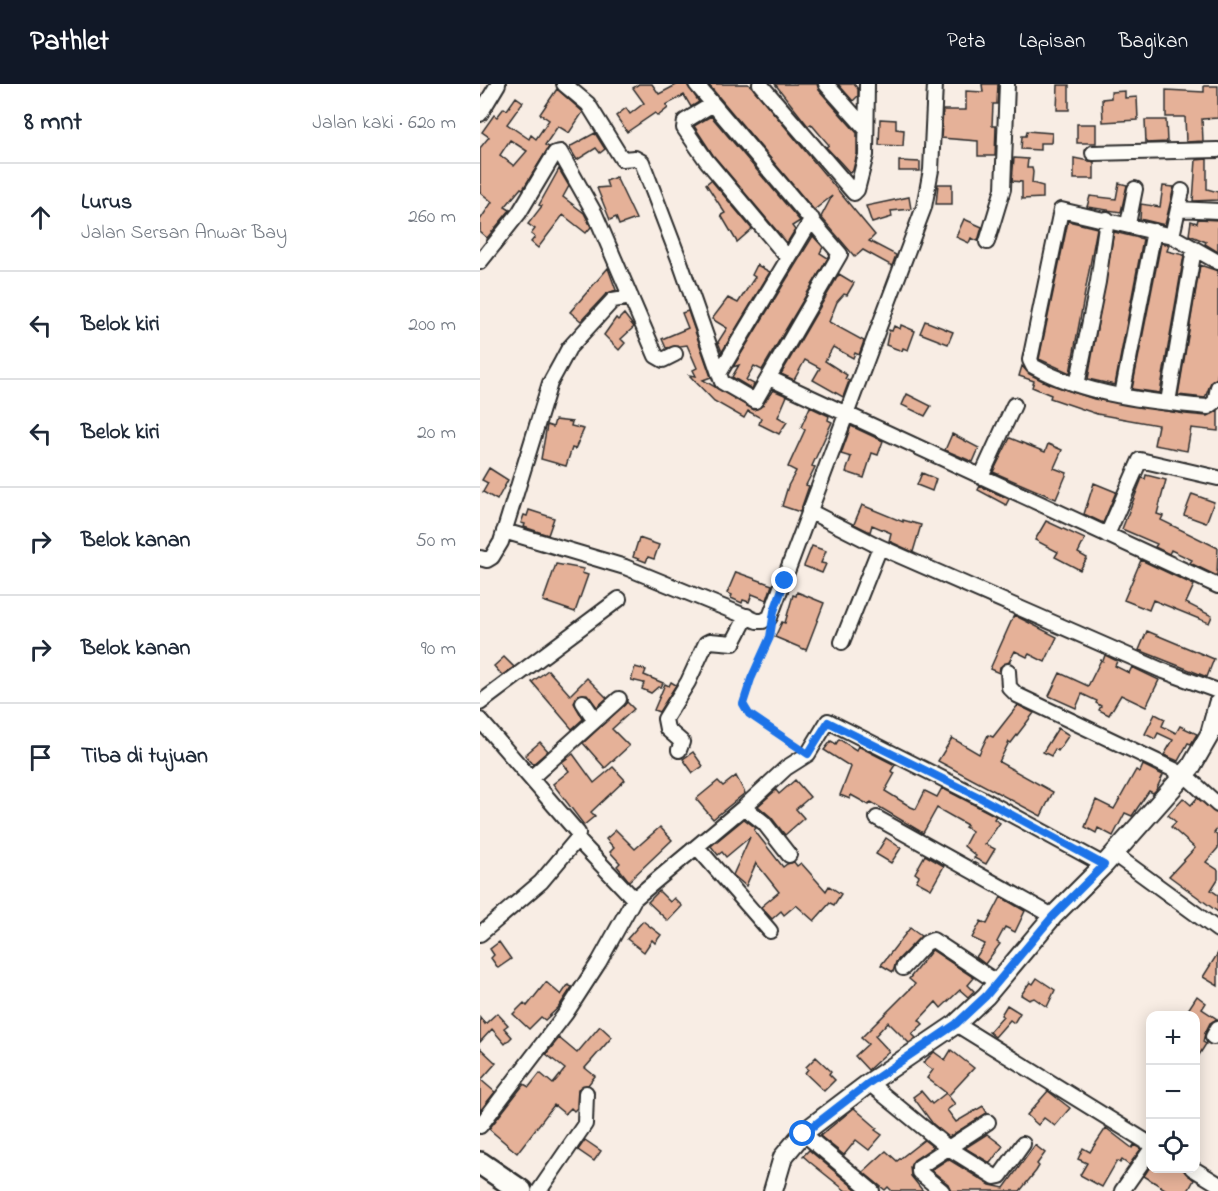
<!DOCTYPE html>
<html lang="id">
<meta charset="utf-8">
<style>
:root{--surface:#fff;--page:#f6f6f7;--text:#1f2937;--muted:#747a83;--line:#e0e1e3;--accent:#111827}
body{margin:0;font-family:"Indie Flower",sans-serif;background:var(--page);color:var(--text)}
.controls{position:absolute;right:18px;bottom:18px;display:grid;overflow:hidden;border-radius:12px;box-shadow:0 3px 15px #0003}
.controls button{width:54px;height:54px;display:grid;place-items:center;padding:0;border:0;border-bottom:2px solid var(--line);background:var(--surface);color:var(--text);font:30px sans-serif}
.stop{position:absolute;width:18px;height:18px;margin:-14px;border:4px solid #1a73e8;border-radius:50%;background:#fff}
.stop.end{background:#1a73e8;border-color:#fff;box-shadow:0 2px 6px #0008}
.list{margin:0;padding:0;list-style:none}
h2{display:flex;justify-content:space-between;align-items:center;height:78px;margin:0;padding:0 24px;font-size:26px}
h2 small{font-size:20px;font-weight:400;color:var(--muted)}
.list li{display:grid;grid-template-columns:39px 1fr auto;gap:18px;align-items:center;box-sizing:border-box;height:108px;padding:0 24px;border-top:2px solid var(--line)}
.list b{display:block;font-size:22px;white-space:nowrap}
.list p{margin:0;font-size:20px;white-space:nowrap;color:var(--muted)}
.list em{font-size:20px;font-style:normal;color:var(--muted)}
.icon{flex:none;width:33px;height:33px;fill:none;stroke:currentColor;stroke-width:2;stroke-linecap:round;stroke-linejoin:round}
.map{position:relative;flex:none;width:738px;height:1107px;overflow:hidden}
header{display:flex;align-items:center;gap:36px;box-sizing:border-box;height:84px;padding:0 30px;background:var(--accent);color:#fff}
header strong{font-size:28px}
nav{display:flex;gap:33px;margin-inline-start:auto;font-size:21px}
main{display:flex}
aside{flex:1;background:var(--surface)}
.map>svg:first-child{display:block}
.building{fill:#e5b198;stroke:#2b2b2b;stroke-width:1.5;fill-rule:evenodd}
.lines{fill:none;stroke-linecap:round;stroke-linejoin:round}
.minor-casing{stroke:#2b2b2b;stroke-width:18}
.major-casing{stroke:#2b2b2b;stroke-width:22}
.highway-casing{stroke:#2b2b2b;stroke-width:26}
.path{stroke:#2b2b2b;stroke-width:1.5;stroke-dasharray:6 4.5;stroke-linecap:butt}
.minor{stroke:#fdfcf7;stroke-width:14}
.major{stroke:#fdfcf7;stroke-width:18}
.highway{stroke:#fdfcf7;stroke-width:21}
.route{stroke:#1a73e8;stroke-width:8}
</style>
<header>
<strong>Pathlet</strong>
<nav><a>Peta</a><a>Lapisan</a><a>Bagikan</a></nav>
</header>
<main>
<aside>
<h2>8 mnt<small>Jalan kaki · 620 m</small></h2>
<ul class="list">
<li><svg class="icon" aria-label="ahead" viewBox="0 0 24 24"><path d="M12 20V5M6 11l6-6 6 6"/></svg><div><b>Lurus</b><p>Jalan Sersan Anwar Bay</p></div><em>260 m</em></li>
<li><svg class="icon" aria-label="left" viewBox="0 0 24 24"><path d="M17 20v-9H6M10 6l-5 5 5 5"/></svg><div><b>Belok kiri</b></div><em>200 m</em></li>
<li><svg class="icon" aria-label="left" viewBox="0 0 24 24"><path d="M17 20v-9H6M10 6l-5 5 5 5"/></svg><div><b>Belok kiri</b></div><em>20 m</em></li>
<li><svg class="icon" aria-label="right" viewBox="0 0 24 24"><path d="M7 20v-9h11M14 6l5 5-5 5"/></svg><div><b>Belok kanan</b></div><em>50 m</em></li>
<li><svg class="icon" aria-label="right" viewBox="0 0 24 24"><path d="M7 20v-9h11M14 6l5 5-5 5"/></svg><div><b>Belok kanan</b></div><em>90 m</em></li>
<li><svg class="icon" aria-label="arrive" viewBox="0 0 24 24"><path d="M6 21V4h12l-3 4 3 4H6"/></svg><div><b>Tiba di tujuan</b></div></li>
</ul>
</aside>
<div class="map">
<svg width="738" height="1107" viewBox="0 0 738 1107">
<rect width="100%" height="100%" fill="#f8ede4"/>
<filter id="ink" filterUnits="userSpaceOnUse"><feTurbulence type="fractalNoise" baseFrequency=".0167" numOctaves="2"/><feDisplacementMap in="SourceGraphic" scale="12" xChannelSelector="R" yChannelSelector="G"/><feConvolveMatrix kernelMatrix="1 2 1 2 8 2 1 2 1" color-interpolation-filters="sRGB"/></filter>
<g filter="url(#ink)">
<path class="building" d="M159,0H172L179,10L198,0H207L219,18L211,23L204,11L186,21L188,24L178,32L175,29L147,48L136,32L146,24L150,30L164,19L153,4Z
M228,0H268L272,3L395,151L389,157L416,171L412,182L383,166L375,173L341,133L352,112L334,126Z
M295,0H337L339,6L377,49V70L373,86L370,89L361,79L346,63L349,61L331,40L328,42Z
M358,0H374L378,5V12L373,17Z
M502,0H518L517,20H513L512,42H516L515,72H498V57L461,54L463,26H486V7L503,8Z
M578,1H589V26H577Z
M724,2H738V34L722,35L723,57L706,58L705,33H686V6L724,8Z
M77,5L103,28L89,49L78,42L65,61L69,63L43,105L41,104L25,123L30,126L7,154L0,148V136L12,118L0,108V64L9,53L2,48L14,31L17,33L24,24L27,26L36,13L43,18L27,40L49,55L51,51L56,55L69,36L60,30ZM30,56L47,67L34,82L20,71Z
M645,7V14L657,13L658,36L623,38L622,15L631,14V8Z
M231,32L320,137L312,142L315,146L307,159L233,71L214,42Z
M400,35L416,36V45L424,46L423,62L399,61Z
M665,36H686L687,58L666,59Z
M597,40H616V59H597Z
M547,47L572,49L571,59H560V66L541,65L542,52H546Z
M115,49L125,65L120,69L116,64L97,76L90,65L91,62Z
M534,74L548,75L547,84H552L553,88L552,99L563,102V114L542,115V98L532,97Z
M594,74L614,78V95H594Z
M727,75V105L738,108V116L713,117L716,76Z
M419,77L440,78V87H419Z
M79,85L89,102L83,113L104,129L111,143L106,149L83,131L58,164L51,158L55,153L51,150L55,145L48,140L62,122L59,121Z
M136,93L156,135L139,141L136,133L130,136L117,104L128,103L126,97Z
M231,96L272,145L257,158L241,131L245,129L226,100Z
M639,99L647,101L641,128L607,123L610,112L636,115Z
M458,100H472V120H456Z
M683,102L694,103L685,141L660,135L661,120L680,123Z
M429,113L431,125L411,127L412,133L392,139L386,122Z
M484,135L502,143L498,157L491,154L489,159L476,153Z
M718,135L738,136V168L725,160L726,158L709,151L711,137L717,139Z
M588,137L617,144L590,289L559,275Z
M634,148L663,155L635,301L608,295Z
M333,152L343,163L340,169L348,174L282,286L274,282L266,296L274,300L272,305L252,293L259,281L253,283Z
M681,159L689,161L687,167L704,171L680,309L652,305Z
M277,181L290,188L242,268L238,258L247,244L232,235L248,214L258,219L275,193L272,191Z
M720,181L738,187V286L737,294L731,298L725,314L698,311Z
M128,184L136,206L126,210L101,237L90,228Z
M359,190L374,199L367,211L364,210L357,218L349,238L384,257L379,271L375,269L373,274L353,263L345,277L367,291L365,295L369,297L363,313L333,296L340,284L325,276L314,296L301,290Z
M208,227L231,293L223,296L274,326L282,322L293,306L307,312L298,333L307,338L299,350L279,340L281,334L268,327L264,334L234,317L209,291L216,292L213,286L217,284L207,261L186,264L182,255L208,244L202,229Z
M144,230L154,243L141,255L145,259L139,266L124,251L136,234L138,236Z
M445,237L473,248L468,260L440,249Z
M421,241L435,247L428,266L423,264L422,267L406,261L409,246L412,247L414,242L420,245Z
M542,282L549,290L569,300L614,315L705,330L727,332L738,327V347L711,344L707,367L674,361L678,341L617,330L570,314L571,311L552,303L554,297L539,292Z
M427,310L451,322L445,332L422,321Z
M330,323L349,332L348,336L352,338L332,382L335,383L326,401L329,402L320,428L302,422L308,402L316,387L308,383L325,346L321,343Z
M75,336L92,338L91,342L104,345L95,365L92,364L86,382L61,375L67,341L73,343Z
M371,342L403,357L398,371L392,369L384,394L366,388L371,373L361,370Z
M472,350L499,364L493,378L465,366Z
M530,354L565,368L568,360L582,366L574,384L587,389L576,415L513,388Z
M9,384L28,396L17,416L3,408L8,399L2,396Z
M442,389L456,395L452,407L437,401Z
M666,391L686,396L677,430L683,432L681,436L738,464L737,492L710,479L712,476L691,466L689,470L675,463L677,460L642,445L662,394L665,395Z
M614,399L636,408L623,439L604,430Z
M500,402L529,415L526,421L498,406Z
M712,410L734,418L726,439L704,431Z
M382,421L423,438V436L441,441L433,468L409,457L411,449L392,441L390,448L374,440Z
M49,426L74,434L68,451L44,443L45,440L41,439L44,431L47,432Z
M566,437L605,455L598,469L607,474L600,486L575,473L578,468L555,456Z
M159,454L179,461L174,475L168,473L166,478L153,473Z
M332,462L346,467L341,479L346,480L342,489L324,482Z
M661,476L714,501L706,519L732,532L729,539L673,516L669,526L644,516Z
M76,480L104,485L102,489L108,491L95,528L63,517Z
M256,488L292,501L287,516L272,510L269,518L263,516L262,519L251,514L252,511L247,509Z
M317,508L344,519L326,566L295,553L302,538L305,539L313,511L316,512Z
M534,531L577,553L565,578L549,570L547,573L535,567L529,578L520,583L519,589L510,585Z
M667,547L734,575L727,593L659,566Z
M625,571L637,577L635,582L649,589L652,583L679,596L666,623L641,611L629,631L619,626L621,622L616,619L617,617L602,610L596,624L569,612L580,589L608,602L621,576L623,577Z
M24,573L34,583L22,591L14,582Z
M155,583L166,586L164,591L183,599L181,603H178L171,609L162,605L164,599L151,596Z
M68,586L90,611L107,594L127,614L117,623L107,610L98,611L94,619L103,635L92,645L52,598Z
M191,598L196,601L179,628L174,626L185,600L189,602Z
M147,618L154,625L132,645L149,662L125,684L103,659Z
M538,621L554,629L531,659L529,658L519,678L573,708L561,732L458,677L472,654L499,670L508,651L513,653Z
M675,630L685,635L682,642L696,649L700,642L717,650L711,660L708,659L698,677L684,671L693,656L678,649L675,655L665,650Z
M578,644L589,651L578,667L575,665L571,672L563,668Z
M359,655L376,666L378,662L415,681L411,687L415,689L405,707L431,723L436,725L445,707L457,713L462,704L516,732L514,735L520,739L505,760L515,765L506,780L494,774L496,772L484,762L492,747L485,743L487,741L457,724L443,749L391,718L389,721L371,711L370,715L360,711L371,683L344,666L351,657L356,660Z
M60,658L68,667L53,680L45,671Z
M213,668L223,682L213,689L203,675Z
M93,670L114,699L133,683L145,696L111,728L115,732L104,741L73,700L89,687L82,678Z
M663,681L683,691L676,706L673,709L669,707L652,732L645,729L633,752L618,744L616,749L605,743L616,716L634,725L656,686L660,688Z
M256,692L265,709L233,735L216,715L238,697L243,702Z
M315,696L330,713L316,725L324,734L305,751L291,733L278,722L296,706L299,710Z
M703,714L711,721L717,714L738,730V744L734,749L738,752V764L726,778L738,786V795L731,806L738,811V828L689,792L715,764L691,743L696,738L688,731Z
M264,735L276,744L274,746L303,783L307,780L314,778L317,782L321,779L346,807L349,802L361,810L354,821L350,819L334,837L316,821L304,831L301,827L292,835L281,823L299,808L276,779L266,802L253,791L270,753L246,773L242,768L238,771L231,762Z
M180,743L192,756L149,797L137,782L140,779L130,768L134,764L126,755L136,746L155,765Z
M406,754L421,764L411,779L396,770Z
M445,771L464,782L451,805L436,797L439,792L435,789Z
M179,807L190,818L194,814L202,822L188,837L168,818Z
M521,813L545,827L535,848L525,843L517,858L520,860L505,880L496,873L505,860L492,854L501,837L507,840Z
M163,837L181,851L175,859L172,856L164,868L147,855Z
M430,844L441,852L416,878L413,888L401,881Z
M19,858L31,875L18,884L11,874L14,871L10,865Z
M452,866L494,894L488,901L494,907L488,913L480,906L461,924L456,918L439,936L443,940L432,950L436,954L429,959L408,938L395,952L409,967L388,986L375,972L388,960L381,954L435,900L429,895Z
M738,869V902L723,893Z
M557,894L575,906L567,923L554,914L549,916L541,911L550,898L553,900Z
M66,898L81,911L88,901L92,903L78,924L65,936L61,933L49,945L33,930L44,919L47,922Z
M717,912L726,919L722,925L737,935L730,939L725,949L723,958L726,960L716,976V932H704Z
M527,921L540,929L534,939L530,936L515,953L509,948L523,932L521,931Z
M17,929L28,941L24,944L32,953L25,960L12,945L0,958V933L5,940Z
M120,942L132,953L105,984L115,992L108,1001L98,1005L97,1024L94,1027L91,1024L85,1030L74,1021L37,1069L9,1045L44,1000L49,1003L60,989L73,1000L85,985L66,970L79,954L97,969Z
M0,964L16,979L1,996L15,1008L0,1027Z
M471,966L494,984L469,1011L447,994L453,986L443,979L454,968L465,976Z
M336,973L351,987L349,990L355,996L344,1007L325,989L328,985L326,983Z
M441,1007L452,1020L466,1009L475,1020L467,1026L476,1038L503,1022L507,1029L469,1053L453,1040L433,1013Z
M568,1007L590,1024L575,1042L564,1034L558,1041L547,1031Z
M374,1024L397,1044L395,1046L402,1051L389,1066L376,1056L364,1071L340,1052Z
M626,1044L652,1064L654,1061L661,1065L649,1081L642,1076L640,1079L637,1077L622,1103L600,1091L607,1079L598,1075L603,1064L610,1068Z
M507,1050L523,1062L510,1079L485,1064Z
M105,1056L121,1067L114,1077L98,1066Z
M444,1056L453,1063L434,1076L430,1083L431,1092L443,1107H412L408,1103L405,1106L383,1088L406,1067L417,1077Z
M555,1061L565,1069L557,1080L559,1082L556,1087L540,1107H471L468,1100L451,1086L468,1075L510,1101L524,1104Z
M329,1066L378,1107H366L331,1079L323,1072Z
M669,1084H701L714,1096L708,1107H688L664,1092Z"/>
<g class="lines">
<g class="minor-casing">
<path id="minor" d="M84,0L108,20L142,75L155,74L162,78L199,175L242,298L275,317L360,170L216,0
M280,0L374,109L377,106L386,71L387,0
M346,0L386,45
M233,20L205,37L204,44L226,76L308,174
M0,30L18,0
M613,69L738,66
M698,125L738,127
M648,140L655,105
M692,152L702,107
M507,158L523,105L527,0
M0,178L39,129L75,69L80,68L115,130L176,272L183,276L195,270
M738,178L692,152L581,126L550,276L553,282C604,311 671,318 728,323L735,318L738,303
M240,288L332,135
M289,294L738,502
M597,301L618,198L627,135
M642,311L674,147
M688,318L714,165
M501,393L534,321
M329,427L400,463L681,586L738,607
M24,447L145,483L277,537H283L290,533L444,123L451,86L455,0
M627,451L660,376L738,394
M0,474L7,476L12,473L21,458L70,299L81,279L89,264L133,216L151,213
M362,558L400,463
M528,587L529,603L537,611L705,691L738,721
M103,618L115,636
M0,619L139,515
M0,636L98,749L97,755
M199,666L202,658L187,645L185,635L208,598L226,559L230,557L253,559L267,532
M51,694L139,615
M264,723L284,739L309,771
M397,734L573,832
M217,763L290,847
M634,770L738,846
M0,850L61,798L97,755L154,815
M423,884L446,859L453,856L518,899
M476,940L670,1060
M733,953L738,944
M389,999L467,1063L515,1093L520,1092L543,1060
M0,1042L86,929L119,878L154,815L264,723L306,684L328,670L348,637L499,713L624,781
M323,1049L392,1107
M712,1084L738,1100
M59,1107L105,1040L106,1009
M462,1107L439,1088V1083L508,1038
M642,1107L670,1067"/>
</g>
<g class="major-casing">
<path id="major" d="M293,1107L303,1073L323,1049L389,999L476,940L506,912L573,832L624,781L711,683L730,650L738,620"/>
</g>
<g class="highway-casing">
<path id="highway" d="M0,1079L41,1107"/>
</g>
<path class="path" d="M291,546L263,620L269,630L316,662"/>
<use href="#minor" class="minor"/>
<use href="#major" class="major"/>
<use href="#highway" class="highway"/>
</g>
</g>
<g class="lines" filter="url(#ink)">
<path class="route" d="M305,497L294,527L290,553L271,595L263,620L269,630L328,670L348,638L499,713L624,781L573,832L506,912L476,940L389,999L323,1050"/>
</g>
</svg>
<div class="controls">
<button>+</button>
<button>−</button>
<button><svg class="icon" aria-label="locate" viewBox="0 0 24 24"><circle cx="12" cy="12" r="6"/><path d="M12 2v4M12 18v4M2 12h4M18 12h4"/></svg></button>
</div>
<div class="stop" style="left:323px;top:1050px"></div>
<div class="stop end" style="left:305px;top:497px"></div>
</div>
</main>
